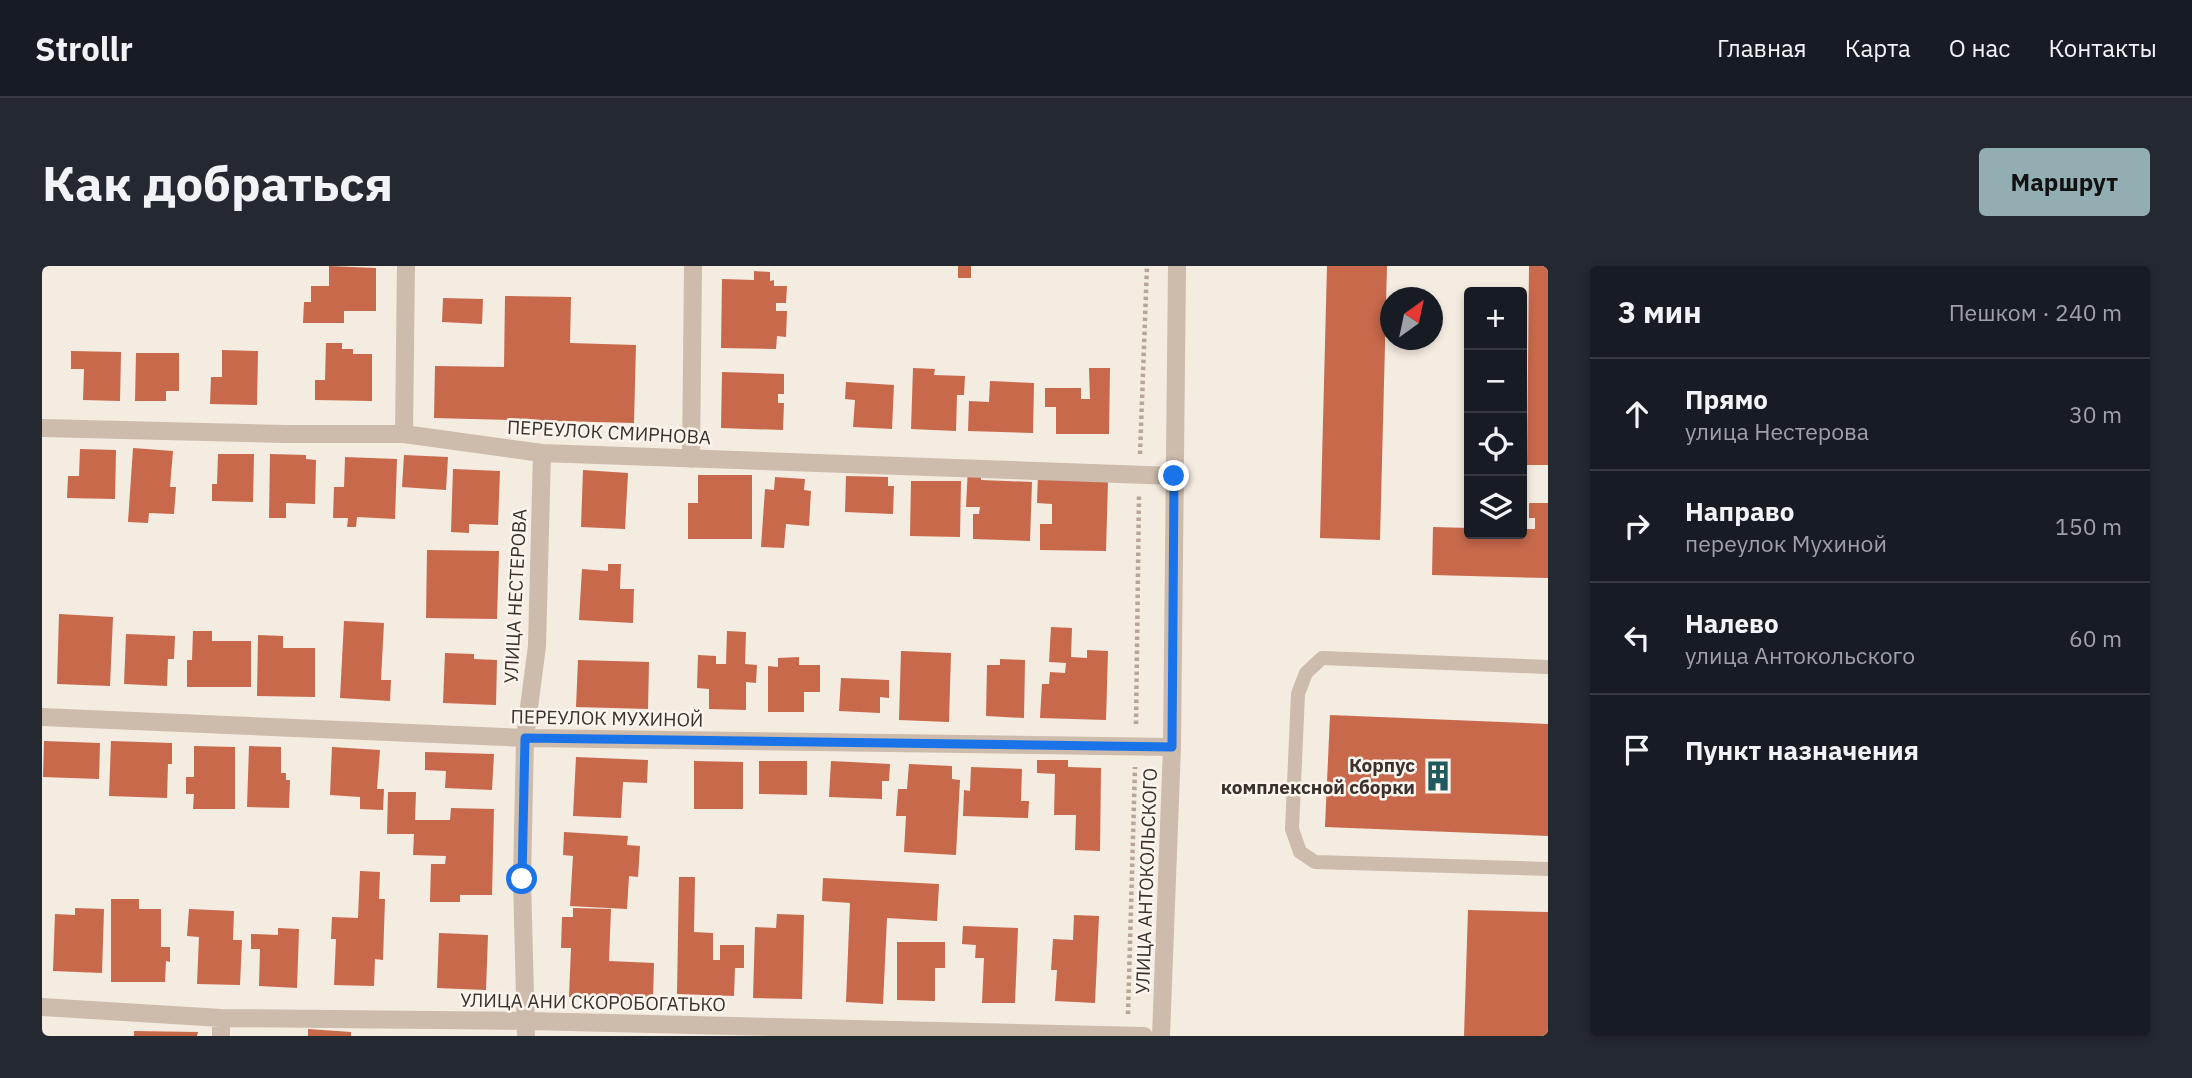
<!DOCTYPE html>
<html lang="ru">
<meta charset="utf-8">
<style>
:root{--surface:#171b24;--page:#242831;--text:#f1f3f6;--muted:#9ea1a6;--line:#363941;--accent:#92aeb2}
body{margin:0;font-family:"IBM Plex Sans",sans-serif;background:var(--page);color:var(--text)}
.controls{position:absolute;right:21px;top:21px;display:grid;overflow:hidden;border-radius:7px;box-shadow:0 4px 10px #0003}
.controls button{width:63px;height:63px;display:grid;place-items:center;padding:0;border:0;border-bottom:2px solid var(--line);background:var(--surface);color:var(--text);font:35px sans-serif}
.compass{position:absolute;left:1338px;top:21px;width:63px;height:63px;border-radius:50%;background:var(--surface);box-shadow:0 4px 10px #0003;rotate:33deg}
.stop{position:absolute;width:21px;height:21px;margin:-16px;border:5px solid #1a73e8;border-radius:50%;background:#fff}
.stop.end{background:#1a73e8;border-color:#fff;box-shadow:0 2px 7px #0008}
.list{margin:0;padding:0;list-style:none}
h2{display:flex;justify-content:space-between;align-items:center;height:91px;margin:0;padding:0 28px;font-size:30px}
h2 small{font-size:23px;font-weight:400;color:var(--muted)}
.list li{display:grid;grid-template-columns:46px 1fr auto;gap:21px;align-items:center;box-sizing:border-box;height:112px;padding:0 28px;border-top:2px solid var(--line)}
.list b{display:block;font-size:26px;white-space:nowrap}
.list p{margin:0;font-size:23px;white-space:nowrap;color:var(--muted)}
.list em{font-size:23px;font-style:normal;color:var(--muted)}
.icon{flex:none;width:38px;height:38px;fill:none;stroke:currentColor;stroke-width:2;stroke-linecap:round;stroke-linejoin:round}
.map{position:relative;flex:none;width:1506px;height:770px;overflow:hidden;border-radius:7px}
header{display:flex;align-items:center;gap:42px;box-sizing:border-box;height:98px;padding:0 35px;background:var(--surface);border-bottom:2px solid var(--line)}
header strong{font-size:33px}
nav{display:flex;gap:38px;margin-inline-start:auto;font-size:24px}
.intro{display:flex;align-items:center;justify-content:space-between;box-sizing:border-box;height:168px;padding:0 42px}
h1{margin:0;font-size:49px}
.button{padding:18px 32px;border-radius:7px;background:var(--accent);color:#111;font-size:24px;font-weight:700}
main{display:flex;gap:42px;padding:0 42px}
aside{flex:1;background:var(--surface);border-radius:7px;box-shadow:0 4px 10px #0003}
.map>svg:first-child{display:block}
.building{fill:#c8694b}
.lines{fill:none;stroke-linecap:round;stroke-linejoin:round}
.path{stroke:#b9a596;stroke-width:4.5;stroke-dasharray:3.5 3.5;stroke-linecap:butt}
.service{stroke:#cdbbac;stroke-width:14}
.minor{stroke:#cdbbac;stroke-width:18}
.route{stroke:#1a73e8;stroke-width:9}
.labels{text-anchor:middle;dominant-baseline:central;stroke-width:5;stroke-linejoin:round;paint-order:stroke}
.street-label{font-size:19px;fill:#3b302b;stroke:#fbf5ee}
.poi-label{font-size:19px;font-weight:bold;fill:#3b302b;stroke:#fbf5ee;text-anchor:end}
</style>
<header>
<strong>Strollr</strong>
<nav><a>Главная</a><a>Карта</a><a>О нас</a><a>Контакты</a></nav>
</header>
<div class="intro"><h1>Как добраться</h1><a class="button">Маршрут</a></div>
<main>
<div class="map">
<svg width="1506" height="770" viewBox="0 0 1506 770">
<rect width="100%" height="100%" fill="#f4ebe1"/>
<path class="building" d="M287,0L334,2V45H302V57H261L262,36H269V20H287Z
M916,0H929V12H916Z
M1285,0H1345L1338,274L1278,272Z
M1487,0H1506V199H1485Z
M712,5L728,6V15L732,14V20H745L744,37H734V45H745L744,71L735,70L734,83L679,82L680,13L712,14Z
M463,30L529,31L528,77L594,79L592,157L392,152L393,100L462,101Z
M401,32L441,33L440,58L400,56Z
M284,77H300V83H311V88H330V135L273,134V114H283Z
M180,84L216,85L215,139L168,138L169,111H180Z
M29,85L79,86L78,135L41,134L42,103H29Z
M94,87H137V125H124V135H93Z
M871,102L893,103L892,109L923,110L922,129H915L914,165L869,163Z
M1047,102H1068L1067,168H1014V141H1003V122H1039V133H1048Z
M680,106L742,108V128H736V137H742L741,164L679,162Z
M948,115L992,117L991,167L926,165L927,135L947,136Z
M804,116L852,119L850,163L811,161L813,134L803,133Z
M91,182L131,185L128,221H134L132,248L107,247L106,257L86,256Z
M38,183L74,184L73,233L25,232L26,210H37Z
M176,188H212L211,236L170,235V218H175Z
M228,188L264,189V193L274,194L273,238L244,237V252H227Z
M362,189L406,191L404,224L360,221Z
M303,191L355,193L353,253L315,251L314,261H305L306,252H291L292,221H302Z
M926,201L939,202V214L990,216L988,275L931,273V248H937L938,241H924Z
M411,203L458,205L456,259L427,258V267L409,266Z
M541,204L586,207L583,263L539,261Z
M996,207L1066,215L1064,285L998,284V258H1010V238L995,237Z
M656,209H710V273H646V237H656Z
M804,210L846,211V220H852L851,248L803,246Z
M733,211L763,213L762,224L769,225L767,260L744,258L742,282L719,281L723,223L732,224Z
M869,215H919L918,271L868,270Z
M1487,237H1506V312L1390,309L1391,261L1427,262V268H1480V263H1493V252H1487Z
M385,284L457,285L455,353L384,352Z
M566,298H579L578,323H592L591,357L537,354L540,303L566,305Z
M17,348L71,351L68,420L15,418Z
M302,355L342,357L339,414H349L348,435L298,432Z
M1009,361L1030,362L1029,391L1045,392V384L1066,385L1064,454L998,452L1000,418H1007L1008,406L1023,407L1024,397L1007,396Z
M151,365H170V375H209V421H145V394H150Z
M685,365L704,366L703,398L715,399L714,417L704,416V444L667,443V423L655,422L656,389L674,390V398H684Z
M84,368L133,370L132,393H126L125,420L82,418Z
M216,369L241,370V382H273V431L215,430Z
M859,385L909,387L907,456L857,454Z
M403,387L432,388V393L455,394L454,439L401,437Z
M757,391V399H778V426H762V446H726V400L736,401V392Z
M958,393L983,394L982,452L944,450L945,399H958Z
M536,394L607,396L606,443L534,441Z
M799,412L847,414V432L838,431V447L797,445Z
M1288,449L1506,458V570L1283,561Z
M2,475L58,477L57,513L1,511Z
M69,475L130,477V498H126L125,532L67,530Z
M152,480L193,481V543H151L152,528H144V511H152Z
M207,480L239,481V507H244V514H248L247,542L205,541Z
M290,481L338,484L335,523H342L341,544L318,543V531L288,529Z
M383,486L452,488L450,524L403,522L404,505L383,504Z
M534,491L606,494L605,517L581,516L579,552L531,550Z
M995,494H1026V501L1059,502L1058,585L1033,584L1034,549H1012L1013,508L995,507Z
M652,495L701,496V543H652Z
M717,495H765V529L717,528Z
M789,495L848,498L847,515H840V533L787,531Z
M867,498L910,500V513L918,514L914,589L862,586L864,550H854L856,523H865Z
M929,501L980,503L979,535H987L986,552L921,550L922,524L928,525Z
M346,526H374L373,554H408L409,542L452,543L450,629H418V636H388L389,598H403L404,590L371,589L372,568H345Z
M522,566L586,570L585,579L598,580L596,611L587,610L585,643L528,640L531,590L521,589Z
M318,605L338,606L337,633H343L341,694L333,693L332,720L292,719L294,673H289L290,651L316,652Z
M637,611H653L652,666L671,667V694H678V679H702V702H693L692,730L635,728Z
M781,612L897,618L895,655L845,652L841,738L804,736L808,637L780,635Z
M69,633H97V643H119V681H128V696L124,695L123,716H69Z
M33,642L62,643L60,707L11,705L13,648L33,649Z
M531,642L569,643L567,695L612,697L611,734L527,731L529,682H519L520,651H531Z
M147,643L192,645L191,674H200L198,719L155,718L157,671L145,670Z
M1426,644L1506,646V770H1422Z
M735,648L762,649L760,733L711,732L713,661L734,662Z
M1032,649L1057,650L1053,737L1013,735L1015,704H1009L1011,673L1031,674Z
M921,660L976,662L973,737H940L942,692H933L934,679L920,678Z
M236,662L257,663L255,722L217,720L218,683H209V668L236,669Z
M397,667L446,669L444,724L395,722Z
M855,676H903V702H893V735L855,734Z
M266,763L309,766V770H266Z
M92,765L156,766L155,770H92Z"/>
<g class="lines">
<path class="path" d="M1098,188L1105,0
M1094,458L1097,229
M1086,748L1093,501"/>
<path class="service" d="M1506,401L1280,392L1264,407L1256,428L1250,563L1258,586L1273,596L1506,603"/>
<path class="minor" d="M0,162L243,168H362L500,187L1132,210
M362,168L364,0
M649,193L651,0
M0,451L483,472L1130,481
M0,741L179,752L485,755L1102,770
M179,770V752
M484,770L480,613L483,472L495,380L500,187
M1119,770L1130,481L1135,0"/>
</g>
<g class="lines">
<path class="route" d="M480,613L483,472L1130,481L1132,210"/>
</g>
<defs>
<g id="building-bare" transform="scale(2.415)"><path d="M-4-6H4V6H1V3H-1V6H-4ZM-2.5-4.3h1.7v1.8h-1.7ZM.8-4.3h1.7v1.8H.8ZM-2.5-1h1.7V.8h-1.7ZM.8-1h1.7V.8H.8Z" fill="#1f5a5e" stroke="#fbf5ee" stroke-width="2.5" paint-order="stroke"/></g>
</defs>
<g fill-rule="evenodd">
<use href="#building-bare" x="1396" y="510"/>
</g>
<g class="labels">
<g class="street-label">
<text transform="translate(567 166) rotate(3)">ПЕРЕУЛОК СМИРНОВА</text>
<text transform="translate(473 330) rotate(-87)">УЛИЦА НЕСТЕРОВА</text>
<text transform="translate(565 452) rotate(1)">ПЕРЕУЛОК МУХИНОЙ</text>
<text transform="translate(1104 615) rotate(-88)">УЛИЦА АНТОКОЛЬСКОГО</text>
<text transform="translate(551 736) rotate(1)">УЛИЦА АНИ СКОРОБОГАТЬКО</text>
</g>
<g class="poi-label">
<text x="1373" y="499">Корпус<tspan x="1373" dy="22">комплексной сборки</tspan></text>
</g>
</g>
</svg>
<div class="controls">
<button>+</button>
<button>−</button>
<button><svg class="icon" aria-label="locate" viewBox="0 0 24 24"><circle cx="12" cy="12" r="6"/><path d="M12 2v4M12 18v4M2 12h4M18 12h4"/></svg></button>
<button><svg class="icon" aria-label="layers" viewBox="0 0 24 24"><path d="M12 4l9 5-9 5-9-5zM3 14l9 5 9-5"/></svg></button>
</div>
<svg class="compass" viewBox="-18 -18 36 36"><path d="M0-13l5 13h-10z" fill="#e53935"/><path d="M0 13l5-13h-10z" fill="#9ea1a6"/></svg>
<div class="stop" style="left:480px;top:613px"></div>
<div class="stop end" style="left:1132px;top:210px"></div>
</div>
<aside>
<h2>3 мин<small>Пешком · 240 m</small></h2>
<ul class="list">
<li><svg class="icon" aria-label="ahead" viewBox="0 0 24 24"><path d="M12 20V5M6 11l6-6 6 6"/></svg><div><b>Прямо</b><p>улица Нестерова</p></div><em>30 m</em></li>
<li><svg class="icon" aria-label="right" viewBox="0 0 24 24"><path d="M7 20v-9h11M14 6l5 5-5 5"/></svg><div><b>Направо</b><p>переулок Мухиной</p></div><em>150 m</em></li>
<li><svg class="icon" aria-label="left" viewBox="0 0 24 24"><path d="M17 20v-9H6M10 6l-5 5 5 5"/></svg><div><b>Налево</b><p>улица Антокольского</p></div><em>60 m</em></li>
<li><svg class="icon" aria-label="arrive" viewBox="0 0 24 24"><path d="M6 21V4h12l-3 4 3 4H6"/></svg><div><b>Пункт назначения</b></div></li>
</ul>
</aside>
</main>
